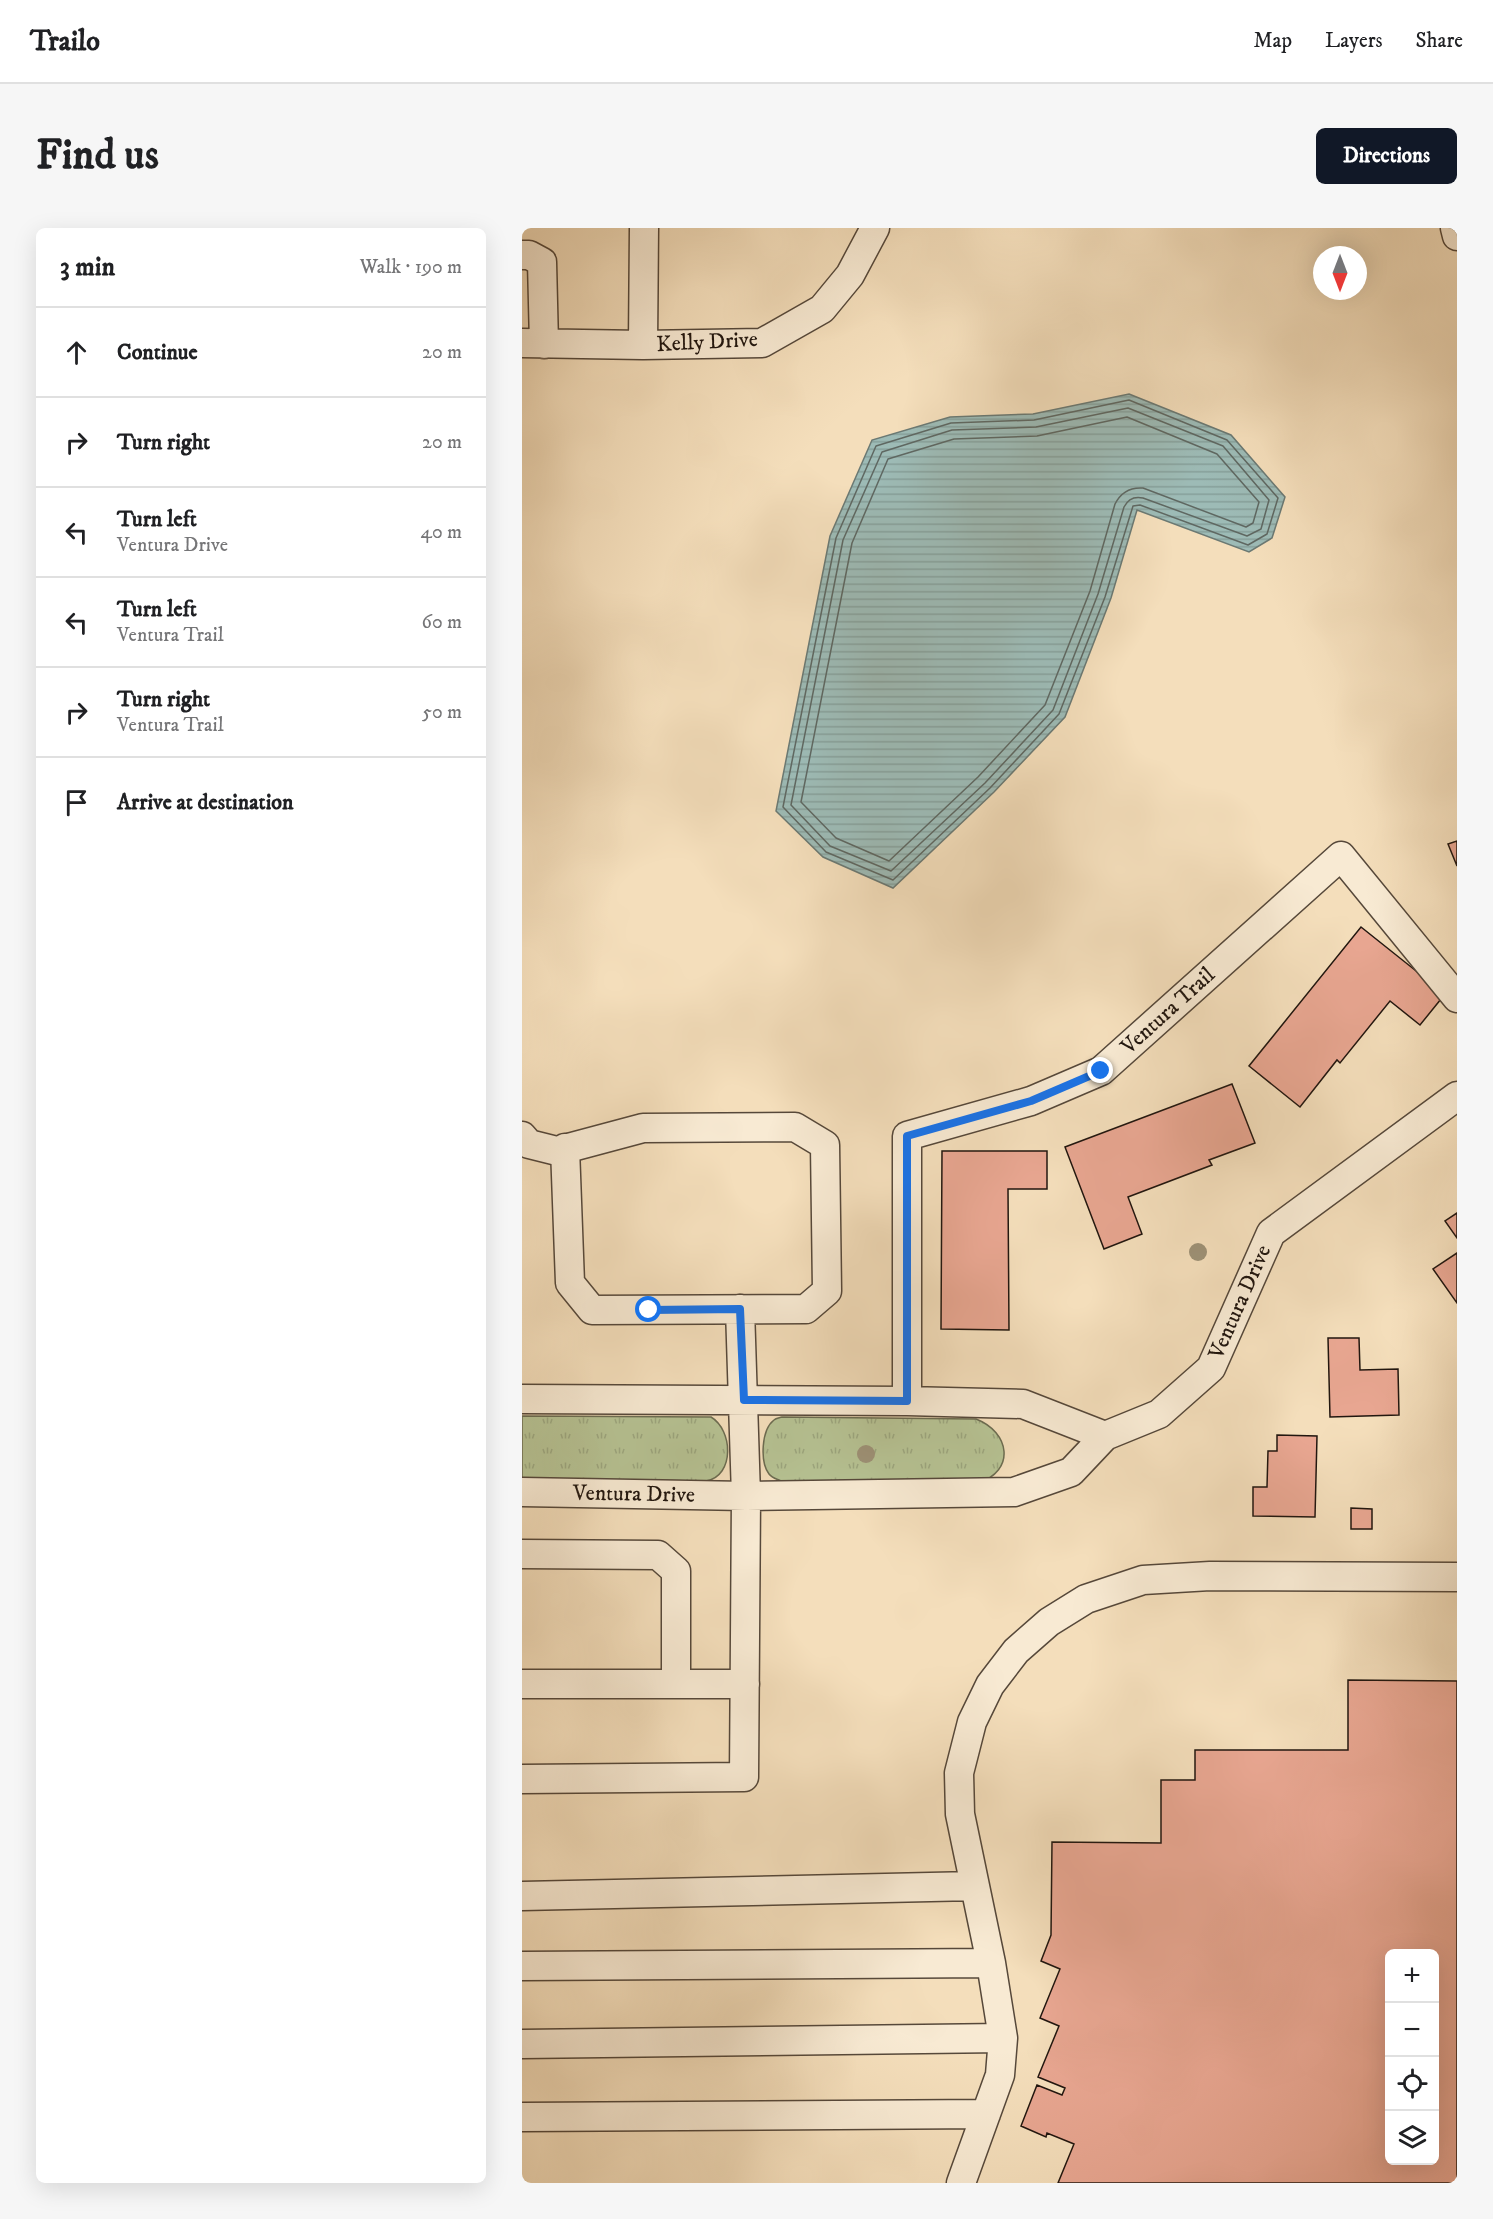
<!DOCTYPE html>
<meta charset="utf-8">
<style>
:root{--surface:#fff;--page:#f6f6f6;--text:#202124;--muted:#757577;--line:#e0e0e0;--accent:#111827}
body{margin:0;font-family:"IM FELL DW Pica",serif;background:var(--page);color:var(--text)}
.controls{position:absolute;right:18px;bottom:18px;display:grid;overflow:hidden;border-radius:9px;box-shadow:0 6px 24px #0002}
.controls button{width:54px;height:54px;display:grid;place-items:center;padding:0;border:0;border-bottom:2px solid var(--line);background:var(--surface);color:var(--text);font:30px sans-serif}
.compass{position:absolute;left:791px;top:18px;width:54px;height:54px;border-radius:50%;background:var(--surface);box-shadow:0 6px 24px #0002;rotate:180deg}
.stop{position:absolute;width:18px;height:18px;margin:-14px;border:4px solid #1a73e8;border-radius:50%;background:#fff}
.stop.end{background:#1a73e8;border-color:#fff;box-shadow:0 2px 6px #0008}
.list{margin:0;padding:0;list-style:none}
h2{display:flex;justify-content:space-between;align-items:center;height:78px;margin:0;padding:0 24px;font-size:26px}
h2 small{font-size:20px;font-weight:400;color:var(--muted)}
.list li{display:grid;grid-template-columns:39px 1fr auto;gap:18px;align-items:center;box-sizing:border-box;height:90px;padding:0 24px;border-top:2px solid var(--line)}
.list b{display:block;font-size:22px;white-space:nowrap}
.list p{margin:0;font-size:20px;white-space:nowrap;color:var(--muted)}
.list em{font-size:20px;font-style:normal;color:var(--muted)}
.icon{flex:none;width:33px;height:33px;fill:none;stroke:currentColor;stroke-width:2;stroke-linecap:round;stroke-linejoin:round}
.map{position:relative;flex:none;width:935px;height:1955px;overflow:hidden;border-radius:9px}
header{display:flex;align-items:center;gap:36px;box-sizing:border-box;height:84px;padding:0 30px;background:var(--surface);border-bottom:2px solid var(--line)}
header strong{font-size:28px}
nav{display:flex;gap:33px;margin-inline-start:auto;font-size:21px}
.intro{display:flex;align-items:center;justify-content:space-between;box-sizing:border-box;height:144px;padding:0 36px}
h1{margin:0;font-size:42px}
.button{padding:15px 27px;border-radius:9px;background:var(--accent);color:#fff;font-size:21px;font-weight:700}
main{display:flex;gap:36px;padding:0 36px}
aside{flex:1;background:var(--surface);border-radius:9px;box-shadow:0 6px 24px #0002}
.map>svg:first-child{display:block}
.grass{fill:url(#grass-tufts);stroke:#6c6c51;stroke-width:1.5}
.water{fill:url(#water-rules);stroke:#6b7973;stroke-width:1.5}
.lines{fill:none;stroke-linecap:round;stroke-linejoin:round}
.shore{stroke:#5f6862;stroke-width:1.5}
.building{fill:#e8a691;stroke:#21160f;stroke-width:1.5;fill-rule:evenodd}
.minor-casing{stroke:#56483a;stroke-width:31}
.minor{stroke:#f8ead3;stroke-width:28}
.tree{fill:#9d9176}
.route{stroke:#1a73e8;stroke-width:8}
.labels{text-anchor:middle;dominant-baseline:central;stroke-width:4.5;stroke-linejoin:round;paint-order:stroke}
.street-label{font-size:22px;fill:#21160f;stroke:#f8ead3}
</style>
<header>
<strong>Trailo</strong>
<nav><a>Map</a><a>Layers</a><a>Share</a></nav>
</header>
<div class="intro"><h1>Find us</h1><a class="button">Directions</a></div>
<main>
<aside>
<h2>3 min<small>Walk · 190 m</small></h2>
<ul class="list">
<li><svg class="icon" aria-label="ahead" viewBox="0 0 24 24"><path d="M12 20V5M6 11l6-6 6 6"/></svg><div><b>Continue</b></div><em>20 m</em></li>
<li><svg class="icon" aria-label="right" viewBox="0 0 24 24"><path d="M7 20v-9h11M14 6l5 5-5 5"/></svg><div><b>Turn right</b></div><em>20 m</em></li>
<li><svg class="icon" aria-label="left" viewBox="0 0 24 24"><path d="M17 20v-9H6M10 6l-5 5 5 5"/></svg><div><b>Turn left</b><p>Ventura Drive</p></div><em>40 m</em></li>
<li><svg class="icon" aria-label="left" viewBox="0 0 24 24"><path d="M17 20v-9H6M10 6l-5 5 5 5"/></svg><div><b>Turn left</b><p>Ventura Trail</p></div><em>60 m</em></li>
<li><svg class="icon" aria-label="right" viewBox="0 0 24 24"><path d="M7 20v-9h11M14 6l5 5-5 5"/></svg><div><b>Turn right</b><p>Ventura Trail</p></div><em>50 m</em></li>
<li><svg class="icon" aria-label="arrive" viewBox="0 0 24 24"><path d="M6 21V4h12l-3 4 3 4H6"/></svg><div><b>Arrive at destination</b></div></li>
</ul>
</aside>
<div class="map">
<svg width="935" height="1955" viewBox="0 0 935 1955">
<defs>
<pattern id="grass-tufts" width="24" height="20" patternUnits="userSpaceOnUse" patternTransform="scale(1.5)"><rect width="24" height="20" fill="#b6c293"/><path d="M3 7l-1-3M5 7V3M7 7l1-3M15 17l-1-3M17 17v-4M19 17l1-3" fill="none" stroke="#9ca67e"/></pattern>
<pattern id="water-rules" width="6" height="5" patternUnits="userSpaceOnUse" patternTransform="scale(1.5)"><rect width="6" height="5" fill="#9dbbb6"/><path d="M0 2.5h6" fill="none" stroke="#87a09b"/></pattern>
</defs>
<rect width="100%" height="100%" fill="#f4debb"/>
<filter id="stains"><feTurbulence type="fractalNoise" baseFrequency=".00333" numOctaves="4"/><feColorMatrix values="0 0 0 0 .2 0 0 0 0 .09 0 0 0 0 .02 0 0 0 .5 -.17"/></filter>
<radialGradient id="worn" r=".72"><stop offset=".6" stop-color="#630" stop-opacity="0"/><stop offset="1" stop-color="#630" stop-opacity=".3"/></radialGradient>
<path class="grass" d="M0,1188L189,1189C211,1202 213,1248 184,1253L0,1251Z
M260,1189L454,1191C488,1204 494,1243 456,1255L259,1253C255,1251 250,1250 247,1246C238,1234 239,1202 252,1192C254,1190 257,1190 260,1189Z"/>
<path class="water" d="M607,166L709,207L763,269L750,310L727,324L615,282L589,370L543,489L472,564L371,660L301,629L254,583L308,308L350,212L428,189L511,186Z"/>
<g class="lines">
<path class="shore" d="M607,172L705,212L756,270L745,306L726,317L618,277L611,278L583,369L537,486L468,560L371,652L304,624L261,579L314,310L354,218L429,195L512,192Z
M606,180L701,218L747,272L739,301L725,308L621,270C612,268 606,271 602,279L576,366L531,482L463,555L369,643L308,618L269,577L321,312L360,224L430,202L514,199Z
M605,189L695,226L737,274L731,295L724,299L621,260C608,259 599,264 593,276L568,363L523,477L456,549L367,633L314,610L279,574L330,315L366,231L432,211L515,208Z"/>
</g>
<path class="building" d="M935,613V638L926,616Z
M839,699L923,766L898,797L868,773L818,835L815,832L778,879L727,838Z
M710,856L733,915L687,932L690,937L606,969L620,1006L582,1021L543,919Z
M420,923H525V961H486L487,1102L419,1101Z
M935,985V1010L923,993Z
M935,1025V1075L911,1041Z
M806,1110H837L838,1142L876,1141L877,1187L808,1189Z
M755,1207L795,1208L793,1289L731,1288V1259H745L746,1223H755Z
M829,1280L850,1281V1301H829Z
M826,1452L935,1453V1955H536L552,1916L525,1905L524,1909L499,1898L515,1857L540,1867L543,1860L516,1849L537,1798L518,1790L538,1741L519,1733L529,1707L530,1614L639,1615V1552H673V1522H826ZM868,1726H912V1932H868Z"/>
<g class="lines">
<g class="minor-casing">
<path id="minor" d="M933,0L935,8
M0,27H7L20,34L22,116
M0,115L121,117L240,115L300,81L328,47L353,0
M121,117L122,0
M0,908L7,916L35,923L121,900L273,899L303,917L305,1063L284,1081L70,1082L48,1055L43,920
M0,1171L385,1173L501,1176L583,1208
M385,1173V908L509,873L579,843L819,628L935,770
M0,1264L224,1268L492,1264L549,1244L583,1208L637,1186L689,1140L749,1005L935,868
M0,1326L136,1327L154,1343V1456
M0,1456H223
M0,1551L222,1549L224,1268L218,1081
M0,1668L453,1658
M0,1738L469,1735
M0,1816L481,1810
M0,1889L464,1886
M439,1955L478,1847L481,1810L469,1735L438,1586L437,1545L450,1494L468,1457L494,1423L527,1394L564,1371L621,1352L688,1348L935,1349"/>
</g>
<use href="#minor" class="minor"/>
</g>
<g class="tree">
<circle cx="676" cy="1024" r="9"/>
<circle cx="344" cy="1226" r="9"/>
</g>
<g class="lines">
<path class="route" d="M127,1082L218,1081L222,1172L385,1173V908L509,873L579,843"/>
</g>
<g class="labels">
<g class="street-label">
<text transform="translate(185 114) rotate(-3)">Kelly Drive</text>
<text transform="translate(646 783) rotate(-42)">Ventura Trail</text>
<text transform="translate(718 1074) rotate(-66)">Ventura Drive</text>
<text transform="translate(112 1266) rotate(1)">Ventura Drive</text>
</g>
</g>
<rect width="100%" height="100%" filter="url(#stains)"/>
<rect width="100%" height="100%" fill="url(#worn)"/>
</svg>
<div class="controls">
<button>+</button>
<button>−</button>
<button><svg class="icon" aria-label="locate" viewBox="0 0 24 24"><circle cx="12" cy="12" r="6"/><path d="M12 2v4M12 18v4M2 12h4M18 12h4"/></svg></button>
<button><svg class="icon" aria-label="layers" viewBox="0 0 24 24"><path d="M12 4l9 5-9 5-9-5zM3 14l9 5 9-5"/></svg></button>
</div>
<svg class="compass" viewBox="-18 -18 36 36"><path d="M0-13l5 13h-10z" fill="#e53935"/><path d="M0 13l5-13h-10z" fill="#757577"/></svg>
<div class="stop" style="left:127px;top:1082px"></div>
<div class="stop end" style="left:579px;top:843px"></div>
</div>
</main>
